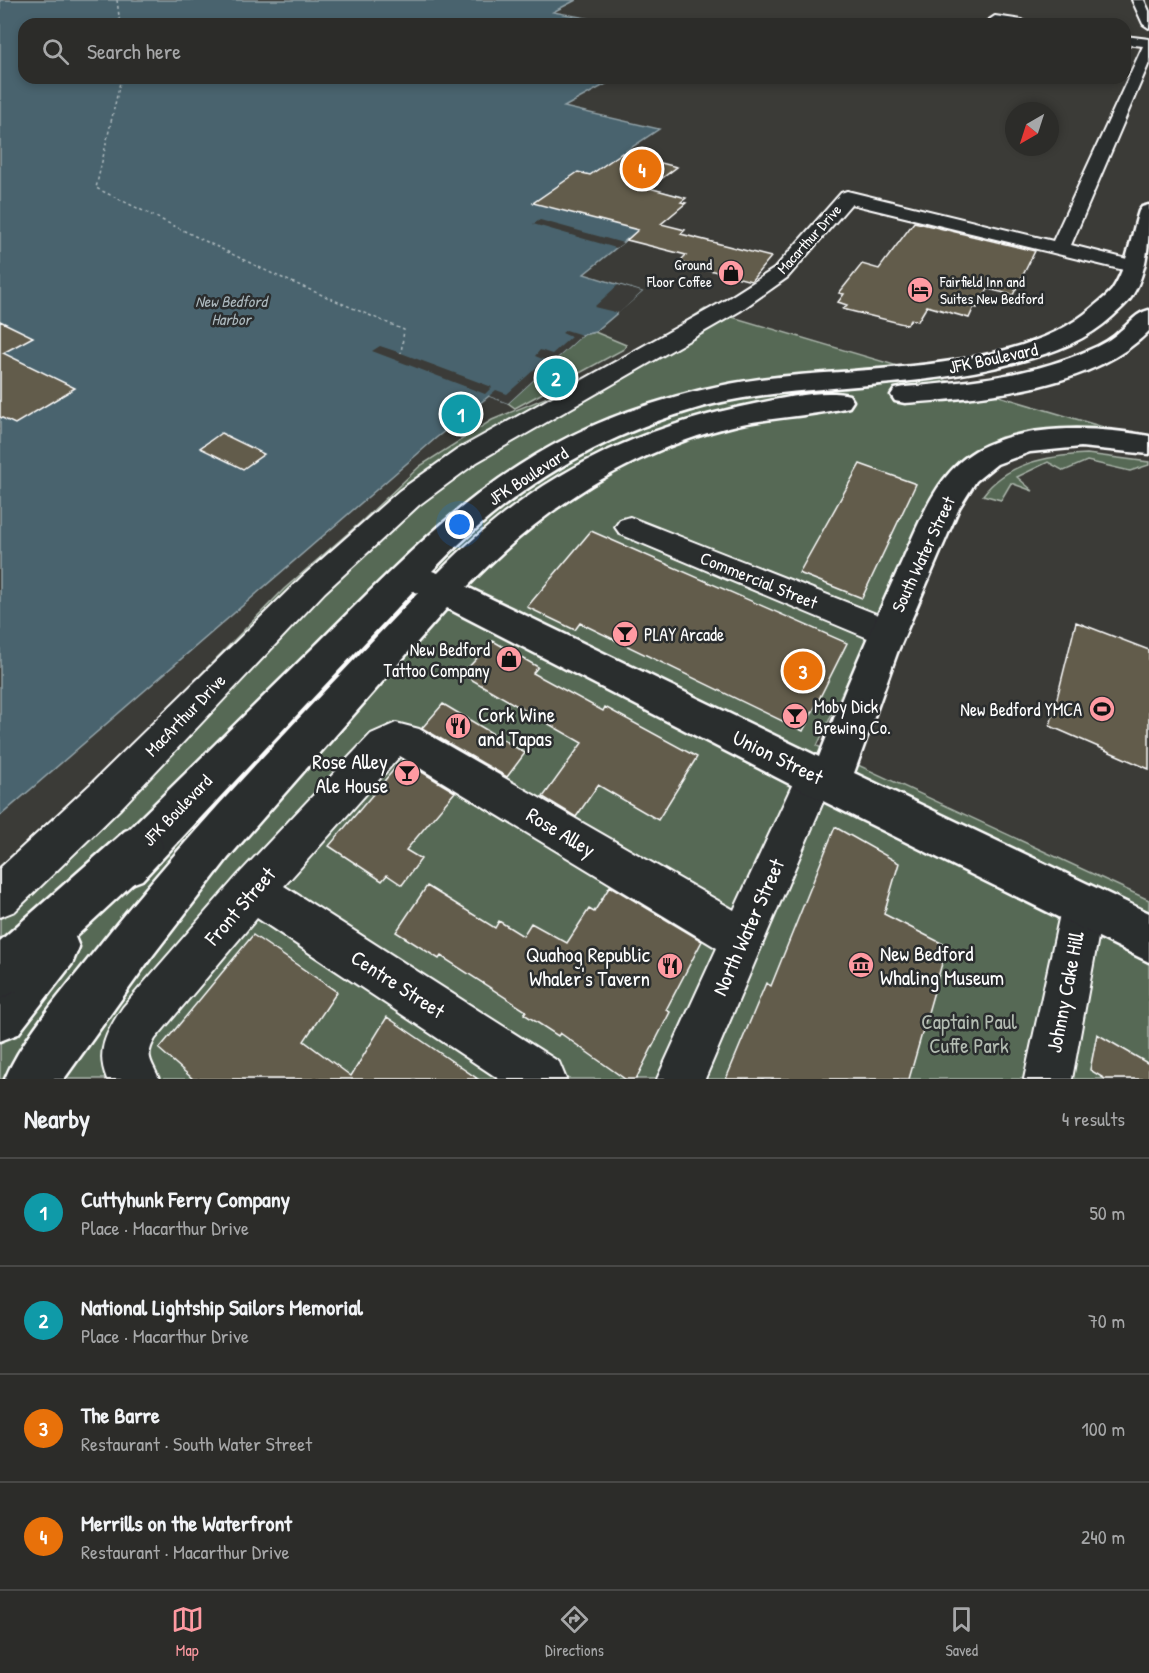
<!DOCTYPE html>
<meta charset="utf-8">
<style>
:root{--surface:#2c2c29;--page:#383835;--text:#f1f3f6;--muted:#a6a7a8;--line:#484846;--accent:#ff9aa2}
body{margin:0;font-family:"Patrick Hand",sans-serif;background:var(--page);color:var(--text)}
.compass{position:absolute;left:1005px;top:102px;width:54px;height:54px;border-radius:50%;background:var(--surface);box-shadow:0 3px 9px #0003;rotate:219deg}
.you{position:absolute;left:460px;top:525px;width:21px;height:21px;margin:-15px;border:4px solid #fff;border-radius:50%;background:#1a73e8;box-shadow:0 0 0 9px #1a73e833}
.badge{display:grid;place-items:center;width:39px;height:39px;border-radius:50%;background:var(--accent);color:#fff;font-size:20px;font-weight:700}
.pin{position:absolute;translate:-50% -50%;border:3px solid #fff;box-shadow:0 2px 6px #0006}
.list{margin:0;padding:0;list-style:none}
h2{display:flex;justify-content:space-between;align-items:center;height:78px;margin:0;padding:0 24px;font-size:26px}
h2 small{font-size:20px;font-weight:400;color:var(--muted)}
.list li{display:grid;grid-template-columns:39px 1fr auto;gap:18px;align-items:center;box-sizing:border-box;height:108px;padding:0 24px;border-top:2px solid var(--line)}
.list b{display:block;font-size:22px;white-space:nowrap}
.list p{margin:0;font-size:20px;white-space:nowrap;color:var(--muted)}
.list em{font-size:20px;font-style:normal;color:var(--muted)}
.icon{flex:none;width:33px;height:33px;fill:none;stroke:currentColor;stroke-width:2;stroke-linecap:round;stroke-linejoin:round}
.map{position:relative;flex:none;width:1149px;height:1079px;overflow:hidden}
.search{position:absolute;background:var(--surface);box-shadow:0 3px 9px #0003;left:18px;right:18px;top:18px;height:66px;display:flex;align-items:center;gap:15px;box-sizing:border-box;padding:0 21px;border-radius:18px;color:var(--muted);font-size:22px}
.sheet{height:510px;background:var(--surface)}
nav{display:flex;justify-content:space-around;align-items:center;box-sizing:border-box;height:84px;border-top:2px solid var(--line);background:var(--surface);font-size:16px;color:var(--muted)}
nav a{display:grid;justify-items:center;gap:3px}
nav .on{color:var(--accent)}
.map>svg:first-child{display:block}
.green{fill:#566954;stroke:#aab4aa;stroke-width:1.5}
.water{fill:#49646e;stroke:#92a2a8;stroke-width:1.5}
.pier{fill:#3b3b37}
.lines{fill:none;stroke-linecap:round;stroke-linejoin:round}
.ferry{stroke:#adb9be;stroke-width:1.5;stroke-dasharray:3 3;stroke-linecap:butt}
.building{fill:#625c4b;stroke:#fff;stroke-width:1.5}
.minor-casing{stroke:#fff;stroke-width:4}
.major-casing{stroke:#fff;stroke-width:5}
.highway-casing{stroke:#fff;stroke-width:5}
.minor{fill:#2a2d2e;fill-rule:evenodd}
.major{fill:#2a2d2e;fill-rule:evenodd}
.highway{fill:#2a2d2e;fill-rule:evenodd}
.labels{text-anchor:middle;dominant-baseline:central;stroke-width:5;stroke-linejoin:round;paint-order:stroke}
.far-street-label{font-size:15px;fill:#fff;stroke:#2a2d2e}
.far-poi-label{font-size:15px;fill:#fff;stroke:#2a2d2e;text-anchor:end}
.far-water-label{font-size:16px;font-style:italic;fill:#adb9be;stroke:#2a2d2e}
.street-label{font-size:18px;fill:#fff;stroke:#2a2d2e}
.poi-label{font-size:18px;fill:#fff;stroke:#2a2d2e;text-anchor:start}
.near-poi-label{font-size:21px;fill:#fff;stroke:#2a2d2e;text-anchor:start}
.near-street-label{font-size:21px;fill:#fff;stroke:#2a2d2e}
.near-park-label{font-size:21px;fill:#b3bcb2;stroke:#2a2d2e}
</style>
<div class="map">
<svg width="1149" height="1079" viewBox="0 0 1149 1079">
<rect width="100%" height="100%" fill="#3b3b37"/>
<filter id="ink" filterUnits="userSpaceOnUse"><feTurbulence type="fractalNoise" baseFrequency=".0167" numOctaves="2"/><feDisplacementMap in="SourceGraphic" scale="12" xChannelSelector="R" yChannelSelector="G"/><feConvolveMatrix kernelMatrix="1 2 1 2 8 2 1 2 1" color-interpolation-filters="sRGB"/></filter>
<g filter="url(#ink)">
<path class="green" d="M705,309L1147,440L1039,430L1001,437L963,458L936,492L817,746L1149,900V1079H0V866L123,754L284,589L362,521L420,466L492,420L567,389L629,357Z
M595,332L626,345L624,349L515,408L508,403L582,335Z
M1087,454L1149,462V465L1130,471L1087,461L1064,471L1048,462L1017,477L1033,491L1011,483L1001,500L983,495C1008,462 1048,456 1087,454Z"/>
<path class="water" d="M0,0H576L553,12L619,24H24V78H617L564,107L659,129L592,174L680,196L584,274L642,292L595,332L582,335L508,403L489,396L436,438L0,816Z"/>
<path class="pier" d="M540,220L623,243L616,248L533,224Z
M618,285L642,292L619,313L594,307Z
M566,330L582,335L508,403L489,396L496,390L507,394L545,360L535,356L540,350L552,354L571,337L562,333Z
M380,346L401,353L492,387L485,394L372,351Z"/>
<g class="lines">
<path class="ferry" d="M117,0L120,24
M121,78L96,188L273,274L404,330L401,353"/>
</g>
<path class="building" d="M622,153L677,167L649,188L686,198L681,202L686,203L661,224L685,230L681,234L771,257L751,281L679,262L686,255L627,240L638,230L533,203L578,172L590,175Z
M914,222L1026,249L1035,251L1013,295L988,289L977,308L974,307L969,318L927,306L918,321L911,319L907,325L843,309L847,305L838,302L844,294L839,293L862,264L879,269Z
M0,321L33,337L3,353L75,388L15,424L0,417Z
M221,433L264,454L243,469L200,448Z
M860,464L916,484L862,598L799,573Z
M591,531L847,643L803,731L580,623L575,630L527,607Z
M1076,622L1149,650V769L1050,726Z
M493,641L538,667L533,673L603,711L605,707L697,757L658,820L598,785L576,817L543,797L582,743L467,677L471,672L467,669Z
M443,704L525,753L507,777L422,728Z
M402,760L455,792L406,850L421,859L402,885L387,875L382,881L329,846Z
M835,827L899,863L884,914L947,946L909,1079H726L766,983L771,986Z
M427,886L495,928L499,921L523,936L531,923L567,943L589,909L594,912L610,886L702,941L666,1010L670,1012L636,1079H625L560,1033L558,1036L524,1014L526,1011L441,956L439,959L396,932Z
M253,935L337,992L304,1041L351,1076L387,1017L478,1079H193L159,1049Z
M1097,1034L1149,1064V1079H1105L1090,1070Z"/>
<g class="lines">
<g class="minor-casing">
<path id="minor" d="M1132,0H1144L1149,11V28L1143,24Z
M995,16L1022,20L1028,24L991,23L989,20Z
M1125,36L1149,39V63L1071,245L1139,262L1142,266L1139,270L1132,272L851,204L788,277L740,311L477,462L419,505L325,592L121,808L15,911L0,917V868L93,782L303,576L399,491L457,450L724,301L774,269L841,193L847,191L1053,241L1143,46L1125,44Z
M630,517L899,623L904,632L899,641L887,645L875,641L620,534L615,527L620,520Z
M396,723L419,729L734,910L802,764L815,759L828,764L834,776L705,1079H657L717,948L400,756L284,886L559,1062L566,1079H499L257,918L155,1039C144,1058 152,1061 159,1079H107C95,1051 107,1031 123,1007L238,875L371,734Z
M1083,884L1098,890L1104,905L1072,1079H1024L1062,905L1068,890Z"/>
</g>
<g class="major-casing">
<path id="major" d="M1149,205C1149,237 1149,268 1132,296C1127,304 1119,310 1113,316C1087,340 1055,352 1021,361C960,378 896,383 833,388C787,392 739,396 695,409C593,438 505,494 432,571L438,573C532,478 628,429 759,403C784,398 824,389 849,395L853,401L849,407C812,416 774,417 737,425C631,450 541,509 467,587L819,757C843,694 869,633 897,572C917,530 933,476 975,451C1024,423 1096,426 1149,436V454L1081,447L1030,452L997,464L976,481L959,508L897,653L854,773L1149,913V962L815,797L447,608L228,858L150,959L64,1079H5C23,1036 65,989 94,952C194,825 307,710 418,593L413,591L142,880L126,886L110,880L103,864L110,848C178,781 247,713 315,646C420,542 502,451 648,405C685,393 722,384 760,379C857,366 1019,374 1093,307C1099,302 1107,296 1112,290C1127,268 1131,236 1139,211L1142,207Z
M1149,310V331C1091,390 983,397 905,403L895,401L891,395L895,389L905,387C968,382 1031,376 1089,350C1099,346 1112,339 1120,331C1130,323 1136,313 1149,310Z
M55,923L72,930L79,947L72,964L18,1034L0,1041V976L38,930Z"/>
</g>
<g class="highway-casing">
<path id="highway" d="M141,824L157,831L163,846L157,861L17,991L0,999V941L125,831Z"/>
</g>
<use href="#minor" class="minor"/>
<use href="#major" class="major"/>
<use href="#highway" class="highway"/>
</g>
</g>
<defs>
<g id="shop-disc" transform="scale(1.35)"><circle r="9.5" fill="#ff9aa2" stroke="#2a2d2e"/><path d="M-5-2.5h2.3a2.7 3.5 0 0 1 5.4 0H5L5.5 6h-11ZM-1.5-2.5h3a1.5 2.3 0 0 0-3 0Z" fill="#111"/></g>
<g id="hotel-disc" transform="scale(1.35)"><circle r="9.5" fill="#ff9aa2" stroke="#2a2d2e"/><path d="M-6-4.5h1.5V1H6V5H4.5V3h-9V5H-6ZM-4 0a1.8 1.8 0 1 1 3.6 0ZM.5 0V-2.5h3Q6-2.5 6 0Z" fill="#111"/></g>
<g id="bar-disc" transform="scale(1.35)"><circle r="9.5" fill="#ff9aa2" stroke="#2a2d2e"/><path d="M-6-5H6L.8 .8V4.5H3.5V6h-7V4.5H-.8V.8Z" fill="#111"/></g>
<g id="stadium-disc" transform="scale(1.35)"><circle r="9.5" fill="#ff9aa2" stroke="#2a2d2e"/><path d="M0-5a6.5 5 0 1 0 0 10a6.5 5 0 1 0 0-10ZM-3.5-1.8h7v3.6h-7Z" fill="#111"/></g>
<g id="restaurant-disc" transform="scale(1.35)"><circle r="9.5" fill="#ff9aa2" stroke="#2a2d2e"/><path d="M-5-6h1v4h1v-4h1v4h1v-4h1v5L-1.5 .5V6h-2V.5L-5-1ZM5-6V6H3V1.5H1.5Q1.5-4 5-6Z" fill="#111"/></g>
<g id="museum-disc" transform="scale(1.35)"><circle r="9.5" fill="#ff9aa2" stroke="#2a2d2e"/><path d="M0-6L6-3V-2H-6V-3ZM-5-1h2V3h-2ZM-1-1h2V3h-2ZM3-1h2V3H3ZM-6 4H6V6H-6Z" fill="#111"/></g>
</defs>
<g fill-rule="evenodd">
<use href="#shop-disc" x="731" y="273"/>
<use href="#hotel-disc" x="920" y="290"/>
<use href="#bar-disc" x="625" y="634"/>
<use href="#shop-disc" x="509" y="659"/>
<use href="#stadium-disc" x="1102" y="709"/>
<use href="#bar-disc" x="795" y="716"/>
<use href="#restaurant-disc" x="458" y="726"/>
<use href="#bar-disc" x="407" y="773"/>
<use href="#museum-disc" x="861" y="965"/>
<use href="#restaurant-disc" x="670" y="966"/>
</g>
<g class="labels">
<g class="far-street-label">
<text transform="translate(809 239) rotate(-48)">Macarthur Drive</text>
</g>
<g class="far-poi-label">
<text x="712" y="264">Ground<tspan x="712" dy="17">Floor Coffee</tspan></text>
<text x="940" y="281" text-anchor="start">Fairfield Inn and<tspan x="940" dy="17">Suites New Bedford</tspan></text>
</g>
<g class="far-water-label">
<text x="231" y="301">New Bedford<tspan x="231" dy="18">Harbor</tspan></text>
</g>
<g class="street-label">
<text transform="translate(993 358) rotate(-12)">JFK Boulevard</text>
<text transform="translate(528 476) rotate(-33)">JFK Boulevard</text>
<text transform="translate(923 554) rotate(-65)">South Water Street</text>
<text transform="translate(759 580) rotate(22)">Commercial Street</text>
<text transform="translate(185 715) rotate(-46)">MacArthur Drive</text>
<text transform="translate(177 810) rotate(-46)">JFK Boulevard</text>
</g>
<g class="poi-label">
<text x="644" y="634">PLAY Arcade</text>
<text x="490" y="649" text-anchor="end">New Bedford<tspan x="490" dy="21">Tattoo Company</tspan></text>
<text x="814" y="706">Moby Dick<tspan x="814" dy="21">Brewing Co.</tspan></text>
<text x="1082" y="709" text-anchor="end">New Bedford YMCA</text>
</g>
<g class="near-poi-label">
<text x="478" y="714">Cork Wine<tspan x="478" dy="24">and Tapas</tspan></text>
<text x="388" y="761" text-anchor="end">Rose Alley<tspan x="388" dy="24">Ale House</tspan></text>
<text x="880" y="953">New Bedford<tspan x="880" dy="24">Whaling Museum</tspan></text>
<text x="650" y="954" text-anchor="end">Quahog Republic<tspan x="650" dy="24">Whaler's Tavern</tspan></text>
</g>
<g class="near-street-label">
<text transform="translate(778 757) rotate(26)">Union Street</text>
<text transform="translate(561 832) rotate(31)">Rose Alley</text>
<text transform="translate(240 906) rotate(-49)">Front Street</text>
<text transform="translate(748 927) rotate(-66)">North Water Street</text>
<text transform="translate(398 984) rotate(33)">Centre Street</text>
<text transform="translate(1065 992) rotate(-79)">Johnny Cake Hill</text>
</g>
<g class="near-park-label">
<text x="969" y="1021">Captain Paul<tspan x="969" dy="24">Cuffe Park</tspan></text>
</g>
</g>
</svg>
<svg class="compass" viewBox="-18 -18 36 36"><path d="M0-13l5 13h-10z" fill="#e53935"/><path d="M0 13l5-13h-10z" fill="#a6a7a8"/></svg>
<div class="you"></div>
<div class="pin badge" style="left:461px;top:414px;background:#0f9aa8">1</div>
<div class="pin badge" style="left:556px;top:378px;background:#0f9aa8">2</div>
<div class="pin badge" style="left:803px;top:671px;background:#e8710a">3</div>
<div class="pin badge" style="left:642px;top:169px;background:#e8710a">4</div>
<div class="search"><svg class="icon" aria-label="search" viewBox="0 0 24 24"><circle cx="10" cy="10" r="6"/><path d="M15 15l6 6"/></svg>Search here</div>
</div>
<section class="sheet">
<h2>Nearby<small>4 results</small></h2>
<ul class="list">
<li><span class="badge" style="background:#0f9aa8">1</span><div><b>Cuttyhunk Ferry Company</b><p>Place · Macarthur Drive</p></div><em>50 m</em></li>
<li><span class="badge" style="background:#0f9aa8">2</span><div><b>National Lightship Sailors Memorial</b><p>Place · Macarthur Drive</p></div><em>70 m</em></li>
<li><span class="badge" style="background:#e8710a">3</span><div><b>The Barre</b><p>Restaurant · South Water Street</p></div><em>100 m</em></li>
<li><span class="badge" style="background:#e8710a">4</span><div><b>Merrills on the Waterfront</b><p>Restaurant · Macarthur Drive</p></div><em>240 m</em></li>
</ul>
</section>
<nav>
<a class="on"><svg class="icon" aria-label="map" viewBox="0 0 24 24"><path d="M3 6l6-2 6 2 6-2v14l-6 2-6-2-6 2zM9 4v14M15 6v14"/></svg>Map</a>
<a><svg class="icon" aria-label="directions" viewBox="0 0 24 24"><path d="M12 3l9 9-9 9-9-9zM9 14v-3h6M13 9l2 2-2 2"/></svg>Directions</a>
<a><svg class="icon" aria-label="saved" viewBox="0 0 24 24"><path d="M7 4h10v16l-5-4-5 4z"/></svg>Saved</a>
</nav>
